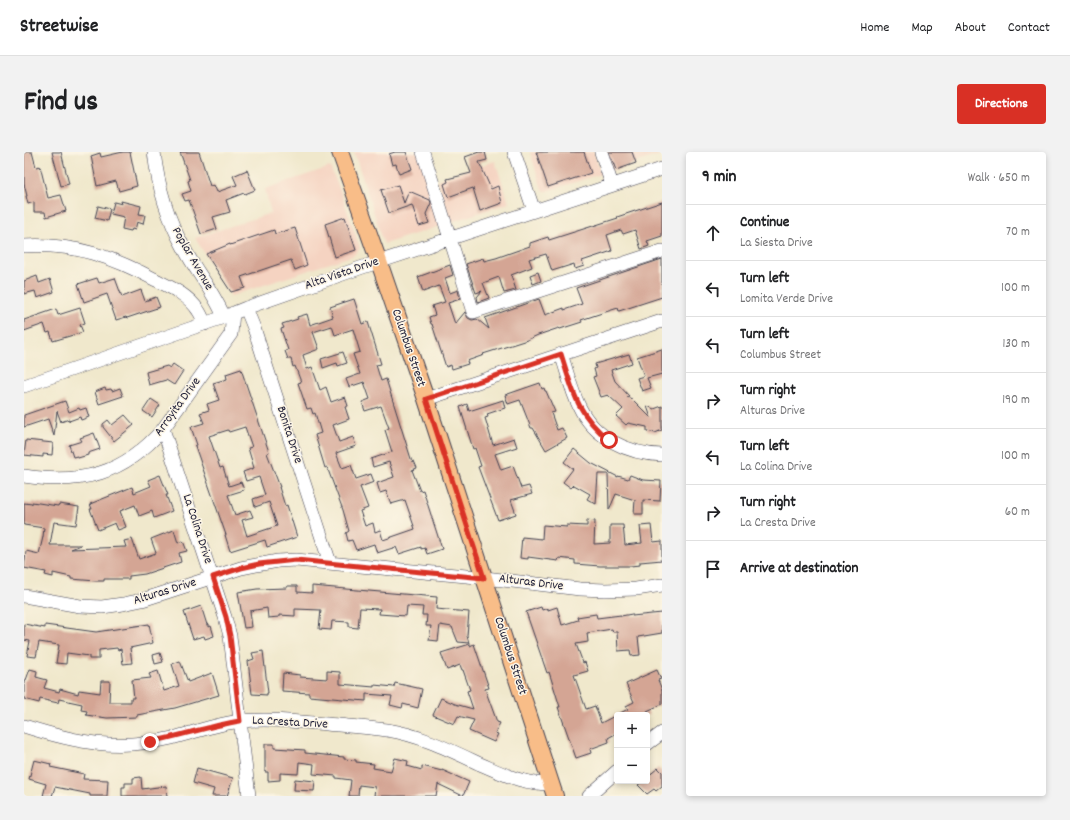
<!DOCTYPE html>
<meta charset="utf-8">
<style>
:root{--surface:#fff;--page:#f2f2f2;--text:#202124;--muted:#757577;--line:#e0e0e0;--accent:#d93025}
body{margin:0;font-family:Dekko,sans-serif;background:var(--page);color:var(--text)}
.controls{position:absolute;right:12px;bottom:12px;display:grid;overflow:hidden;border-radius:4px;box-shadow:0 2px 6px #0003}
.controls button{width:36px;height:36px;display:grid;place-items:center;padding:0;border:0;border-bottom:1px solid var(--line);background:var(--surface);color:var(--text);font:20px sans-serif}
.stop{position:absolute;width:12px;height:12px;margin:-9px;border:3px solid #d93025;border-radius:50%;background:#fff}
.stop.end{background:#d93025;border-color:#fff;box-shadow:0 1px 4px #0008}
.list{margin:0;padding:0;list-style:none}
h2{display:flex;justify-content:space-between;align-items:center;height:52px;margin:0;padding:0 16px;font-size:17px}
h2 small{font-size:13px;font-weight:400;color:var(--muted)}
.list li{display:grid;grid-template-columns:26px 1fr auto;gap:12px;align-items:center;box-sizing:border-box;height:56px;padding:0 16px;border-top:1px solid var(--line)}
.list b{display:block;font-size:15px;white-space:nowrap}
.list p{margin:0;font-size:13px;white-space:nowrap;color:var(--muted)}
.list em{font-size:13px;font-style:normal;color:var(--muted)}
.icon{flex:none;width:22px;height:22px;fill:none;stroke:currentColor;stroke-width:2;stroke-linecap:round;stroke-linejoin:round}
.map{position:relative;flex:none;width:638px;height:644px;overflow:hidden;border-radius:4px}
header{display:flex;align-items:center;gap:24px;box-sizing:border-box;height:56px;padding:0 20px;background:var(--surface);border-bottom:1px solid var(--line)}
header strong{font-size:19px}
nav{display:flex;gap:22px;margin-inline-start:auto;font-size:14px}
.intro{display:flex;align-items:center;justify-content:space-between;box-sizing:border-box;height:96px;padding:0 24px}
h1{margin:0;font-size:28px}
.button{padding:10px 18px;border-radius:4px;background:var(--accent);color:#fff;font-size:14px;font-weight:700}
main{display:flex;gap:24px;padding:0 24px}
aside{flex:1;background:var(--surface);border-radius:4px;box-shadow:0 2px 6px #0003}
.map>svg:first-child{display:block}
.built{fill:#f5d3c1}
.building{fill:#d4a594;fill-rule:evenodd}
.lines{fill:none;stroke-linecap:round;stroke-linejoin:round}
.minor-casing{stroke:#414051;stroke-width:14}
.major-casing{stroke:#414051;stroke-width:18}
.minor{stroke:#fff;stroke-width:13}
.major{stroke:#f8bd88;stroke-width:16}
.route{stroke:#d93025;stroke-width:5}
.labels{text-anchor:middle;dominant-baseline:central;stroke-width:3;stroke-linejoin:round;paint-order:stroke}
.street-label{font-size:13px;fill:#22223b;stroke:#fcf5e5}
</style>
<header>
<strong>Streetwise</strong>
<nav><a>Home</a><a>Map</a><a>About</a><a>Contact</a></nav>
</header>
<div class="intro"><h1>Find us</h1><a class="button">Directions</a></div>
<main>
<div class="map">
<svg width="638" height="644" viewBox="0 0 638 644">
<rect width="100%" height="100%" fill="#fcf5e5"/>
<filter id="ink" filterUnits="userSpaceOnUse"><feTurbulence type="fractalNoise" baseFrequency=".025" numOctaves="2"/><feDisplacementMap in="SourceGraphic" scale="8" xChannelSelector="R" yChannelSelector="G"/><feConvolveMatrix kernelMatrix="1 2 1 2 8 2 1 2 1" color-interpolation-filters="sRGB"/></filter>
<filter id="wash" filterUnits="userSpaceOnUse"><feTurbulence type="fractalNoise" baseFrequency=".012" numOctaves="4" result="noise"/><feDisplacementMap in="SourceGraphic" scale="16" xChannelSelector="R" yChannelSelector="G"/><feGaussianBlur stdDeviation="0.9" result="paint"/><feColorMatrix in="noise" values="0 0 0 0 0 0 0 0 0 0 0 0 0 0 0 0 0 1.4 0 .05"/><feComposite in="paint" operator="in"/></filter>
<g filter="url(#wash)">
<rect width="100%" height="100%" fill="#f0e8cc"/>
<path class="built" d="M330,0H395L419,73L360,92Z
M506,0H570L577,22L519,40Z
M580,0H638V2L586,19Z
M471,9L485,51L427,70L413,28Z
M306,15L316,38L336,96L330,103L207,144L171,86L247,61L241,37Z"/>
<g id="blocks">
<path class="building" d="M0,0H8L12,15L16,14L24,46L37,43L42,59L22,65L21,60H10V50L4,52L2,44H3L0,32Z
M28,0H37L45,32L37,34Z
M99,0H106L113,34L95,39L92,29L73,34L67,4L76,1L77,5Z
M156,0H175L186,34L190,33L193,40L213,33L209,24L223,18L231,38L221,42L220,41L202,48L206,60L189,65L193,77L177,82L165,48L161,49L158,42L167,39L164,29L166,28Z
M371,0H382L388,17L375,22L372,12L368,13L365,2Z
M455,0H461L463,8L455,10L467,37L474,34L478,51L456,59L449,36L424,45L420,32L424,30L423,27L447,21L441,5Z
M512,0H560L567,21L524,35Z
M585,0H608L612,11L592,18Z
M374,33L380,51L385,39L406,48L407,51L402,62L405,71L395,74L388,53L365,61L357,38Z
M97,49L117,54L115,62L121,63L119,72L113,70L111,78L108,77L107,79L98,77L100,65L87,62L90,50L98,52Z
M638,50V84L623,89L625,94L617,97L611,78L599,82L597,78L583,83L588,99L558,109L560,114L551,117L550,112L528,119L522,102L505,107L508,115L487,123L492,138L480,141L475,125L459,131L465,146L454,150L453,145L458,139L452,141L442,112L459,106L460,109L472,106L506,94V91L524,85L525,88L594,66L593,65Z
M74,54L86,57L83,69L71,66Z
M321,65L332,98L311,105L301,72Z
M271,76L283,113L271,118L267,108L217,125L221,136L207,140L182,102L206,92V93L250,78L251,82Z
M638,107V145L595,159L594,156L572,163L557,168L558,170L536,177L535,176L514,183L503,188L459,202L460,203L443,209L444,212L428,217L427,213L422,215L408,172H407L405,165L411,163L408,154L421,150L415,134L399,140L394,125L426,113L429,123L421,126L426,141L434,138L436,147L424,151L431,172L441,160L444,166L448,168L453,167L465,177L461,166L515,147L521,163L540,156V158L558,152L552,136Z
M514,120L517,129L509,132L506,123Z
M13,124L15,131L26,127L30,140L13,146L11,139L0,142V129Z
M73,126L75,131L91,126L98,145L117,138L121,149L132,145L136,155L103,166L102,165L92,168L83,142L60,150L54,132Z
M330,147L338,172L344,170L357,212L352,213L357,229L362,227L382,291L388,310L390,309L393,316L388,318L396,339L399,338L418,397L403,402L401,396L397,397V395L375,402L372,395L353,401L350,392L332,398L328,388L324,389L322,381L325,379L319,358L303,315L301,316L291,283L297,281L291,261L289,262L287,256L283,257L274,231L277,230L271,214L269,215L267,207H264L261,199L264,198L257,177L260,176L258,172L274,167L273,165L283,162L286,173L309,165L306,155ZM308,174L311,183L329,177L336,200L329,202L336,222L322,227L325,235L340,230L346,247L338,250L341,259L357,254L365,276L361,278L368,300L347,307L349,315L365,310L370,325L353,331L356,341L362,339L367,352L381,348L391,377L359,388L356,378L351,380L349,371L341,374L336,359L344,356L336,335L350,330L347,322L332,327L327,313L318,316L312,301L332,294L329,285L315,290L309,273L325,267L321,255L324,254L321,245L307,250L302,235L296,238L288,215L283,217L279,203L295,197L289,180Z
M56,156L61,171L56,173L59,180L29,189L26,180L23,181L20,172L0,179V168L32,157L34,163Z
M638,197V222L623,226L627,236L618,239L613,226L620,224L613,205Z
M319,200L323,211L314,214L313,211L299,216L297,207Z
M605,202L608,211L587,218L591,229L605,244L603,245L608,247L627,266L623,254L630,257L638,254V278L631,281L623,279V275L604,271L602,273L592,264L599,257L584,243L577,245L569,225L572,224L570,217L572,216L571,212Z
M149,212L159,219L150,233L142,228L125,233L122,220L143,214L146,216Z
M217,217L245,300L243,301L256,335H255L261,354L263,353L273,385L243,395L241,388L206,399L201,383H202L171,294L173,293L167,275L180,271L176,261L185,258L183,252L195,248L189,231L203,227L202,222ZM221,275L228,295L224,296L230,316L219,320L222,329L235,325L241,343L229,347L231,355L245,350L253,374L223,384L218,368L229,365L226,358L211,363L204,343L220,338L217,330L205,334L199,315L196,316L185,284L204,278L205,280Z
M516,231L518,237L520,236L521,239H522L531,260L527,261L533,278L538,276L543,286L522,298L509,276H507L496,248L484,252L481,243Z
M81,236L82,238L87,237L88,239L96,236L99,244L75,252L71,240Z
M127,247L136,253L128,265L119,259Z
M479,248L481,256L463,262L464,265L461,266L469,293L490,286L493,295L471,302L477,318L489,314L497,336L505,334L508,342L487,348L492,362L474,368L454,315L457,314L451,296L449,297L436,255L443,252L445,259Z
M41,249L45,260L55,256L56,258L62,256L65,265L57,268L56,265L45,269V267L37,270L33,259L30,284L24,267L0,275V263Z
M101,263L110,273L90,289L79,275V272L84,268L88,273Z
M70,281L76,297L64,301V303L54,306L53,304L49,305L45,293L58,289L56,286Z
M2,288L29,291L28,303L19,302V305L0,303Z
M550,297L567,311L594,325V324L604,327L606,323L619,328L637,329L636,349L619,348V362H610L611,348L592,342L585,358L584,322H574L572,352L563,347L566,342L550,333L547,336L539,330L549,317L540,310Z
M136,323L144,343H142L148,359L130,366L128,359L115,364L111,353L96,359L102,375L94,378L91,371L74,378L66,357H68L66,352L108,335L110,341L127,334L124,328Z
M8,350L34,354L35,352L55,355L52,373L30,370L26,393H57L47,397L102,395L100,389L108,387L115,407L132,401L127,387L150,378L154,391L159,389L163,399L155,401L157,410L121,422L105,424V427H80V429H72L47,427V425L29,421V425L21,423L22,420L0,416L2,399L15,402L19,385L20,376L0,373V351L8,352Z
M563,368L571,369L570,392L586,391V373H599L601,393L618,391L616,374L627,373L629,390L638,389V408L616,410V413L606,414H576L551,412V408L535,406L534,409L504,405V407L496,406L498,385L518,387L519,373L543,375V373L563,374Z
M263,434H273V440L288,441V434L413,445L412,457L445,460L443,484L445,491L434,490L428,475L416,473L414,489L405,488L407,474H402L403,463H398L399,455L383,454L382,464L355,462L356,457L336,456L334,476L325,475V470L308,469L307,478L295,477L297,458L271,457V464L255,463V465L244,466L243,456L226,459L228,475L220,476L214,440L233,437L263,436Z
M177,454L183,473L185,472V475L187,474L190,484L181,487L180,484L169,487L160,460Z
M517,455L518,458L524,456V458L533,455L538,473L554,468L553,465L572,462L573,466L597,463V464L608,462V464L638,461V481L614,485L616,503L607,504L606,498L594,499L593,480H589L588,477L563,481L564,490L552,492L559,511L561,510L564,519L550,523L562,557L571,554L577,571L604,557L602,554L610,550L602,532L633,518L637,527L634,528L638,538V552L623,559L625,563H593V581L584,586L585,590L566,597L567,601L552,606L534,555H536L525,520L523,521L502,460Z
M0,472L21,476V473L72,480L125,472L129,491L106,496L108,511L99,512L97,497L94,498L93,496L75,498V507H65V504L43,501L42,512L32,511L35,493L15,490L12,505L3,504L6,489L0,488Z
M446,492V494L450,492L465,536L461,537L473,570L476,571L471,581L474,582L470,590L445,579L450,568L434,564L430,572L409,563L417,546L431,552L449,557L443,539L446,538L439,518H438L436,513L423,518L417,501Z
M239,499L244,541H243V543L228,542L224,509L230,507L228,501Z
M136,501L139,510L131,512L129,503Z
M156,509L164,530L188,521L195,543L151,556L113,563V565L83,566L62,563L63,559L57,558L58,552L35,547L34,551L16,547L15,551L0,547V528H2L6,517L13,519L12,525L23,528L20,536L35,540L36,537L54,542L55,538L76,541L77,529H86L85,550H107V546H110L108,528L127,526L125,522L134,519L140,539L155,534L148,512Z
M303,519L316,520V532L350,535V533L370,535L371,531L398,537L394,556L379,552L378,556L366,553L368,544L342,542V549L285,544V541L258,539L259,521L276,523V525L303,527Z
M241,592H250V596L281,598V601L320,605V607L332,608V610L350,612L349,616L367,619L371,606L384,609L383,614L398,618V614L418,619V618L445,630L439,644L414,632L412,644H350L351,635L335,633L334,644H325L327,628L312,626V624L289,622L290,612L275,610L274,622L256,621V628L244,629V620H241Z
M10,608L27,612L26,615L60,622L59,627L84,628L83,644H66V642L31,635L28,644H19L22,632L5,627Z
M173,616L209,626L203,644H188L190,637L169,631Z
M634,616L638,620V634L632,639L630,637L623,642L614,633L619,629H623V625Z
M117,625L118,637L142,634L143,644H98V635H101V631H109V626Z
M271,627L291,629L290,639L270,638Z"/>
</g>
</g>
<g filter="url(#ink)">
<use href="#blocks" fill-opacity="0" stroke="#414051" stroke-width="1"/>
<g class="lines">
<g class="minor-casing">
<path id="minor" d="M130,0C134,34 143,66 160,96C172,120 190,140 200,165
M399,0L449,160L638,99
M490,0L510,59
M577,0L588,33
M0,94C50,91 89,105 132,128C148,136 164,143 174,158C177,162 179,167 181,172
M222,156L230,176L306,411
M537,202C543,219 547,238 555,254C570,286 604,302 638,303
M0,234L200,165L222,156L336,116L638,17
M402,247L638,169
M139,277L201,465L206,484L225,644
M0,324C58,333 100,322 139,277L207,182L209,161
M0,444L56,454L78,455L99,452L118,448L217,416L254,409L272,408L453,425L556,437L581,438L612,437L638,433
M0,574C53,591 93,599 148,586C172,580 194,571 218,569C247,566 274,570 303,572C322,574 343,575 363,578C396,583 426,598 456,612C482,623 498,632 528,632
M623,592L638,581
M565,644L593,619"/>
</g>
<g class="major-casing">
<path id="major" d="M316,0L355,110L402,247L531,644"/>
</g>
<use href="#minor" class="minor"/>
<use href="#major" class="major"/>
</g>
</g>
<g class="lines" filter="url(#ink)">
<path class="route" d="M126,590C156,584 185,574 216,569L206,484L202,465L189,425L217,416L235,412L272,408L460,426L402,247L537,202C549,240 553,262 585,288"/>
</g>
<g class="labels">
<g class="street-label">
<text transform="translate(168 107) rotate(60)">Poplar Avenue</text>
<text transform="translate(318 122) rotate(-19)">Alta Vista Drive</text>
<text transform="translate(384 196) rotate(71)">Columbus Street</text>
<text transform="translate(154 255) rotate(-54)">Arroyita Drive</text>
<text transform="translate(265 283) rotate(72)">Bonita Drive</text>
<text transform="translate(173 377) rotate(72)">La Colina Drive</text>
<text transform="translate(507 431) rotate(7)">Alturas Drive</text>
<text transform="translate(141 440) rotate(-17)">Alturas Drive</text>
<text transform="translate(486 504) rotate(72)">Columbus Street</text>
<text transform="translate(266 571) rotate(3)">La Cresta Drive</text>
</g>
</g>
</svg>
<div class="controls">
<button>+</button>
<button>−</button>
</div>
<div class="stop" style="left:585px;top:288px"></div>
<div class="stop end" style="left:126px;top:590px"></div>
</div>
<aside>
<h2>9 min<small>Walk · 650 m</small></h2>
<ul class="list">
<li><svg class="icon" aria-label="ahead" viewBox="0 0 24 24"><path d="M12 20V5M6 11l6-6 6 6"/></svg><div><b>Continue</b><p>La Siesta Drive</p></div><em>70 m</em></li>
<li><svg class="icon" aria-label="left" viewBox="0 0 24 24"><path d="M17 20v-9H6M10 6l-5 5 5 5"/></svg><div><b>Turn left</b><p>Lomita Verde Drive</p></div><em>100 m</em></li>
<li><svg class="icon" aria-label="left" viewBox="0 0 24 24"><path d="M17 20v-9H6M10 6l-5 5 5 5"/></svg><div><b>Turn left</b><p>Columbus Street</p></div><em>130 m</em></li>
<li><svg class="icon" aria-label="right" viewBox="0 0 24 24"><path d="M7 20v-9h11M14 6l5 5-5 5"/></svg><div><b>Turn right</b><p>Alturas Drive</p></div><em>190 m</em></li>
<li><svg class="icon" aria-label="left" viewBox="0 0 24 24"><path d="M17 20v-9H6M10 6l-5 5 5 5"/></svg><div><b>Turn left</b><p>La Colina Drive</p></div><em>100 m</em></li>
<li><svg class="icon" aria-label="right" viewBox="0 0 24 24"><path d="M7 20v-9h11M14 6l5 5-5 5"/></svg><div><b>Turn right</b><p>La Cresta Drive</p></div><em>60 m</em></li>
<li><svg class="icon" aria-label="arrive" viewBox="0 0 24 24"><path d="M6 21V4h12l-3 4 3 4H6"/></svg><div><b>Arrive at destination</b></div></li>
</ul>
</aside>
</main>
